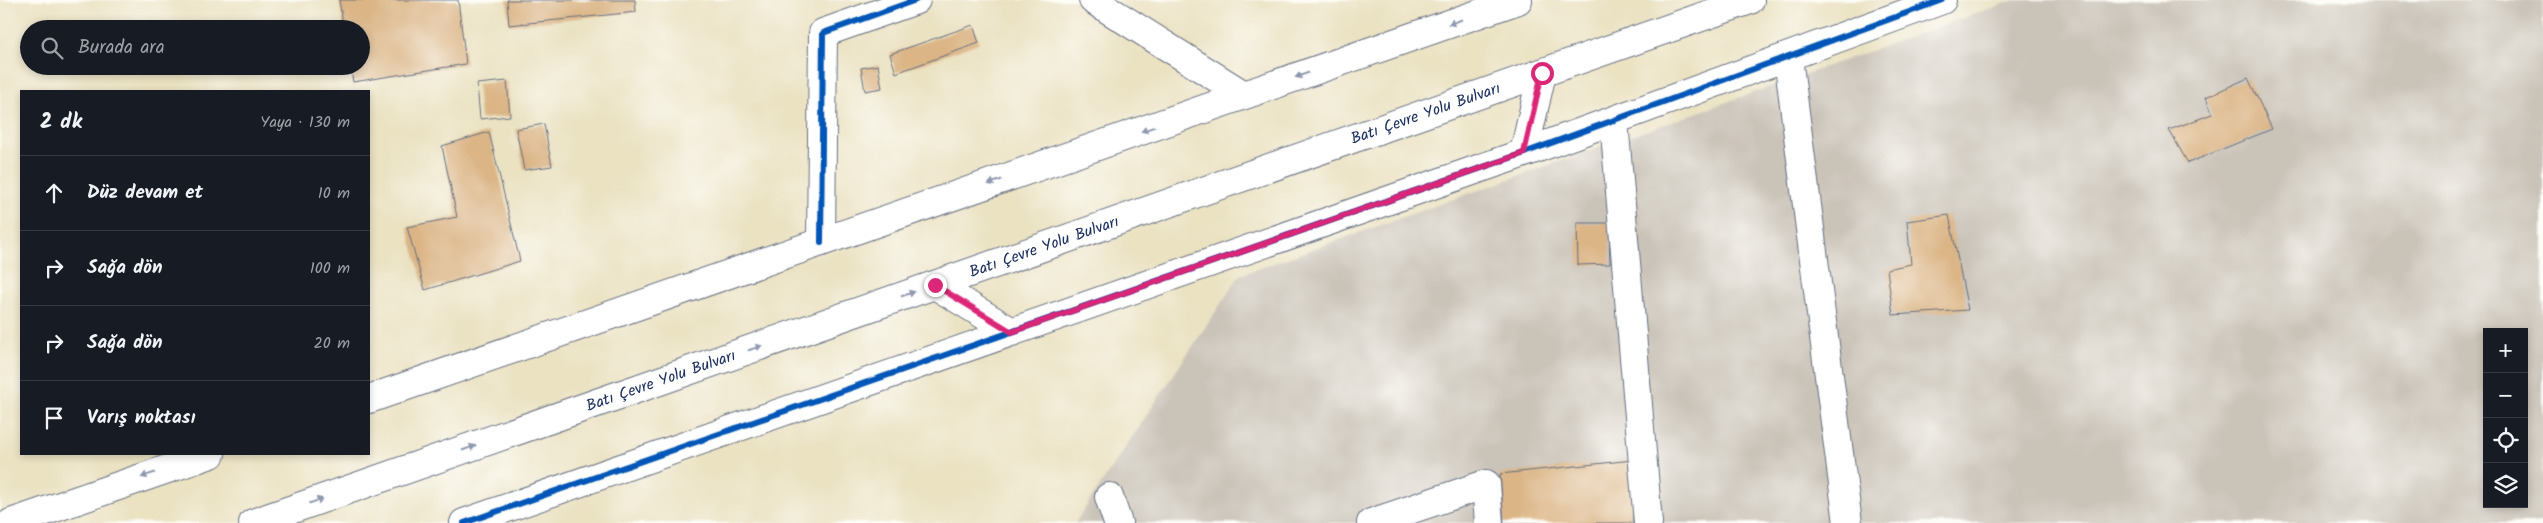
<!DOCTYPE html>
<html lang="tr">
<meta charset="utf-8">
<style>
:root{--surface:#171b24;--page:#20242c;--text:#f1f3f6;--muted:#9ea1a6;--line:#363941}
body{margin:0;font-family:Kalam,sans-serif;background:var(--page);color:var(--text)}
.controls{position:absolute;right:15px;bottom:15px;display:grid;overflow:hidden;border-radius:0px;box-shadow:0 2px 8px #0003}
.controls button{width:45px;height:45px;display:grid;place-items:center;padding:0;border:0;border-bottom:1px solid var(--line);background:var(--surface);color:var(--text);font:25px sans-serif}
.stop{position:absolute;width:15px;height:15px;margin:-11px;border:4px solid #db2777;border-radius:50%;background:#fff}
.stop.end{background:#db2777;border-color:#fff;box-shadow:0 1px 5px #0008}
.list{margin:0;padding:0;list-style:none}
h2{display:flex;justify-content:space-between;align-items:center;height:65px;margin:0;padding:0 20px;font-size:21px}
h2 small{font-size:16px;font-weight:400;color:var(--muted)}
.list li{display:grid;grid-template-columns:32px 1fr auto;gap:15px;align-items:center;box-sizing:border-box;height:75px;padding:0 20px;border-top:1px solid var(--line)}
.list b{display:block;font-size:19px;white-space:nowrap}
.list em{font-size:16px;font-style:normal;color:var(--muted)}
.icon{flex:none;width:28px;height:28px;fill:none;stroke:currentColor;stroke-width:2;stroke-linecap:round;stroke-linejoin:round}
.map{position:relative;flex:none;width:2543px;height:523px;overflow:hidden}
.search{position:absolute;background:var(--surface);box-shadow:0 2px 8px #0003;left:20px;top:20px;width:350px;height:55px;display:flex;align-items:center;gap:12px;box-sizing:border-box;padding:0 18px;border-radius:28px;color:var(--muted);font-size:19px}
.panel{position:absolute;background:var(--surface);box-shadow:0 2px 8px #0003;left:20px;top:90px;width:350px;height:365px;border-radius:0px}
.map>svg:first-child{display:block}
.industrial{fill:#cac3b8;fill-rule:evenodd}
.building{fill:#dbb586}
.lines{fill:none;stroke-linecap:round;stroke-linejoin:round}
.minor-casing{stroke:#646e81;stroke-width:30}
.highway-casing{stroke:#646e81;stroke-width:30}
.minor{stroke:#fff;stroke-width:28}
.highway{stroke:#fff;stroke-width:28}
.cycleway-casing{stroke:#fdfcf7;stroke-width:9}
.cycleway{stroke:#0057b8;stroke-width:6}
.oneway{fill:#8d97ae}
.route{stroke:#db2777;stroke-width:6}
.labels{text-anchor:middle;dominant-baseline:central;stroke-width:4.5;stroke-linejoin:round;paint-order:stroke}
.street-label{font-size:16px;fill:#1b2f5e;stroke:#fdfcf7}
</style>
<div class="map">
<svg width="2543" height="523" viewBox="0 0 2543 523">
<rect width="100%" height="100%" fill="#fdfcf7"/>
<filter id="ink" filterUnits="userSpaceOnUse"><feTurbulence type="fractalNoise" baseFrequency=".02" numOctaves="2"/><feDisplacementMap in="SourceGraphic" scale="10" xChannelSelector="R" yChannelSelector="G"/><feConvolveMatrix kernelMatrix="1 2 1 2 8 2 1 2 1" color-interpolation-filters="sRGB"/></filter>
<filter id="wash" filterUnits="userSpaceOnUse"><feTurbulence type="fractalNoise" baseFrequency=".0096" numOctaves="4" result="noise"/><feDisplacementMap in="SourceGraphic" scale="20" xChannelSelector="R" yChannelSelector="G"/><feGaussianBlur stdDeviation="1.12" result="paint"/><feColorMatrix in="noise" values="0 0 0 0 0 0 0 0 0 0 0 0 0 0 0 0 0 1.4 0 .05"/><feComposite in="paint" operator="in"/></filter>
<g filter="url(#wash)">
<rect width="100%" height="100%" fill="#ebe2c2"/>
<path class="industrial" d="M2014,0H2543V523H1075L1240,275ZM2487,332H2524V504H2487Z"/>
<g id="blocks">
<path class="building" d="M339,0H458L466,64L353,82L350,66H361V29H344Z
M507,0H635L636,12L509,25Z
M973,25L979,43L896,73L890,54Z
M878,65L882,88L865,91L861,68Z
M2248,78L2272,129L2188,163L2169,130L2212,114L2206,97Z
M507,81L510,116L480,119L477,84Z
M544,124L552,166L524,170L516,129Z
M489,132L520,261L425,290L407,227L457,217L442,146Z
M1949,215L1968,310L1893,315L1887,269L1911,264L1907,221Z
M1577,223H1609L1610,264L1578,265Z
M1633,460V523H1504L1500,474Z"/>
</g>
</g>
<g filter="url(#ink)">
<use href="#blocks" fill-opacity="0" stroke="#646e81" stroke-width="1"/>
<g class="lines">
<g class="minor-casing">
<path id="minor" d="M1093,0L1244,95
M1788,58L1848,523
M1614,121L1648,523
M1524,153L1542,73
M821,242L823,33L916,0
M935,285L1012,332
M1109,497L1118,523
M464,523L1524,153L1942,0
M1371,523L1486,484L1489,523"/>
</g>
<g class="highway-casing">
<g id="highway">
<path d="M369,399L1518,0"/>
<path d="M11,523L211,454"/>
<path id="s1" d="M253,523L1750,0"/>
</g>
</g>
<use href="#minor" class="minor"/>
<use href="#highway" class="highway"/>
<g class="cycleway-casing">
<path id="cycleway" d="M821,242L823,33L916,0
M464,523L1524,153L1942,0"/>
</g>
<use href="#cycleway" class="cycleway"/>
</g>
<defs><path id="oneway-solid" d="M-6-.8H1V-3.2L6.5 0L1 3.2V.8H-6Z" transform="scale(1.25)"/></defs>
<g class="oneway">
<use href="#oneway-solid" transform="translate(1455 22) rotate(161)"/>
<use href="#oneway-solid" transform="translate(1302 75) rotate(161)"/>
<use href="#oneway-solid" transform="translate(1148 129) rotate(161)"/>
<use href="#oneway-solid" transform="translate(995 182) rotate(161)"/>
<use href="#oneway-solid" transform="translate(908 294) rotate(-19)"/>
<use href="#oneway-solid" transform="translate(755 348) rotate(-19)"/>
<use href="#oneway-solid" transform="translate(469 448) rotate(-19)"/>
<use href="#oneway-solid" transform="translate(148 475) rotate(161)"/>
<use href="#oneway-solid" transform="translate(316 501) rotate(-19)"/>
</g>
</g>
<g class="lines" filter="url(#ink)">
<path class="route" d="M935,285L1012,332L1524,153L1542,73"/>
</g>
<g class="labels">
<g class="street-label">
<text stroke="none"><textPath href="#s1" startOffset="1242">Batı Çevre Yolu Bulvarı</textPath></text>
<text stroke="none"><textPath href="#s1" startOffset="838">Batı Çevre Yolu Bulvarı</textPath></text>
<text stroke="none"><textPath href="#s1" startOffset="432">Batı Çevre Yolu Bulvarı</textPath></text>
</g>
</g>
</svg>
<div class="controls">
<button>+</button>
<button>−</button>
<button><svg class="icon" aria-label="locate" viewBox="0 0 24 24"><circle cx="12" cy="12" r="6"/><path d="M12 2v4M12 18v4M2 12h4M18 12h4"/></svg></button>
<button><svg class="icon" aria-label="layers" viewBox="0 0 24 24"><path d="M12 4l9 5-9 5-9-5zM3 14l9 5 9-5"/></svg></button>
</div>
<div class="stop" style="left:1542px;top:73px"></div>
<div class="stop end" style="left:935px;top:285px"></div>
<div class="search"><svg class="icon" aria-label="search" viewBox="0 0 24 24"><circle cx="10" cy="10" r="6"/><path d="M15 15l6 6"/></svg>Burada ara</div>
<section class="panel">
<h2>2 dk<small>Yaya · 130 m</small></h2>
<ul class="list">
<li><svg class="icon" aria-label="ahead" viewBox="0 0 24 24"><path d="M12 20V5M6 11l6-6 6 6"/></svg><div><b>Düz devam et</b></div><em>10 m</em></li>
<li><svg class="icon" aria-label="right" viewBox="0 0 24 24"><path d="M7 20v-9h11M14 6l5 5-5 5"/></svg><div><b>Sağa dön</b></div><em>100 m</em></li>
<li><svg class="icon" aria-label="right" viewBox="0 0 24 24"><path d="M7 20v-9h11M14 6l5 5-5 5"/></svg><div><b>Sağa dön</b></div><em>20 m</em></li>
<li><svg class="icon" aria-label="arrive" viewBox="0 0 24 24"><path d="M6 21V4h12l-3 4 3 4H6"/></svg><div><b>Varış noktası</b></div></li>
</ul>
</section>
</div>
